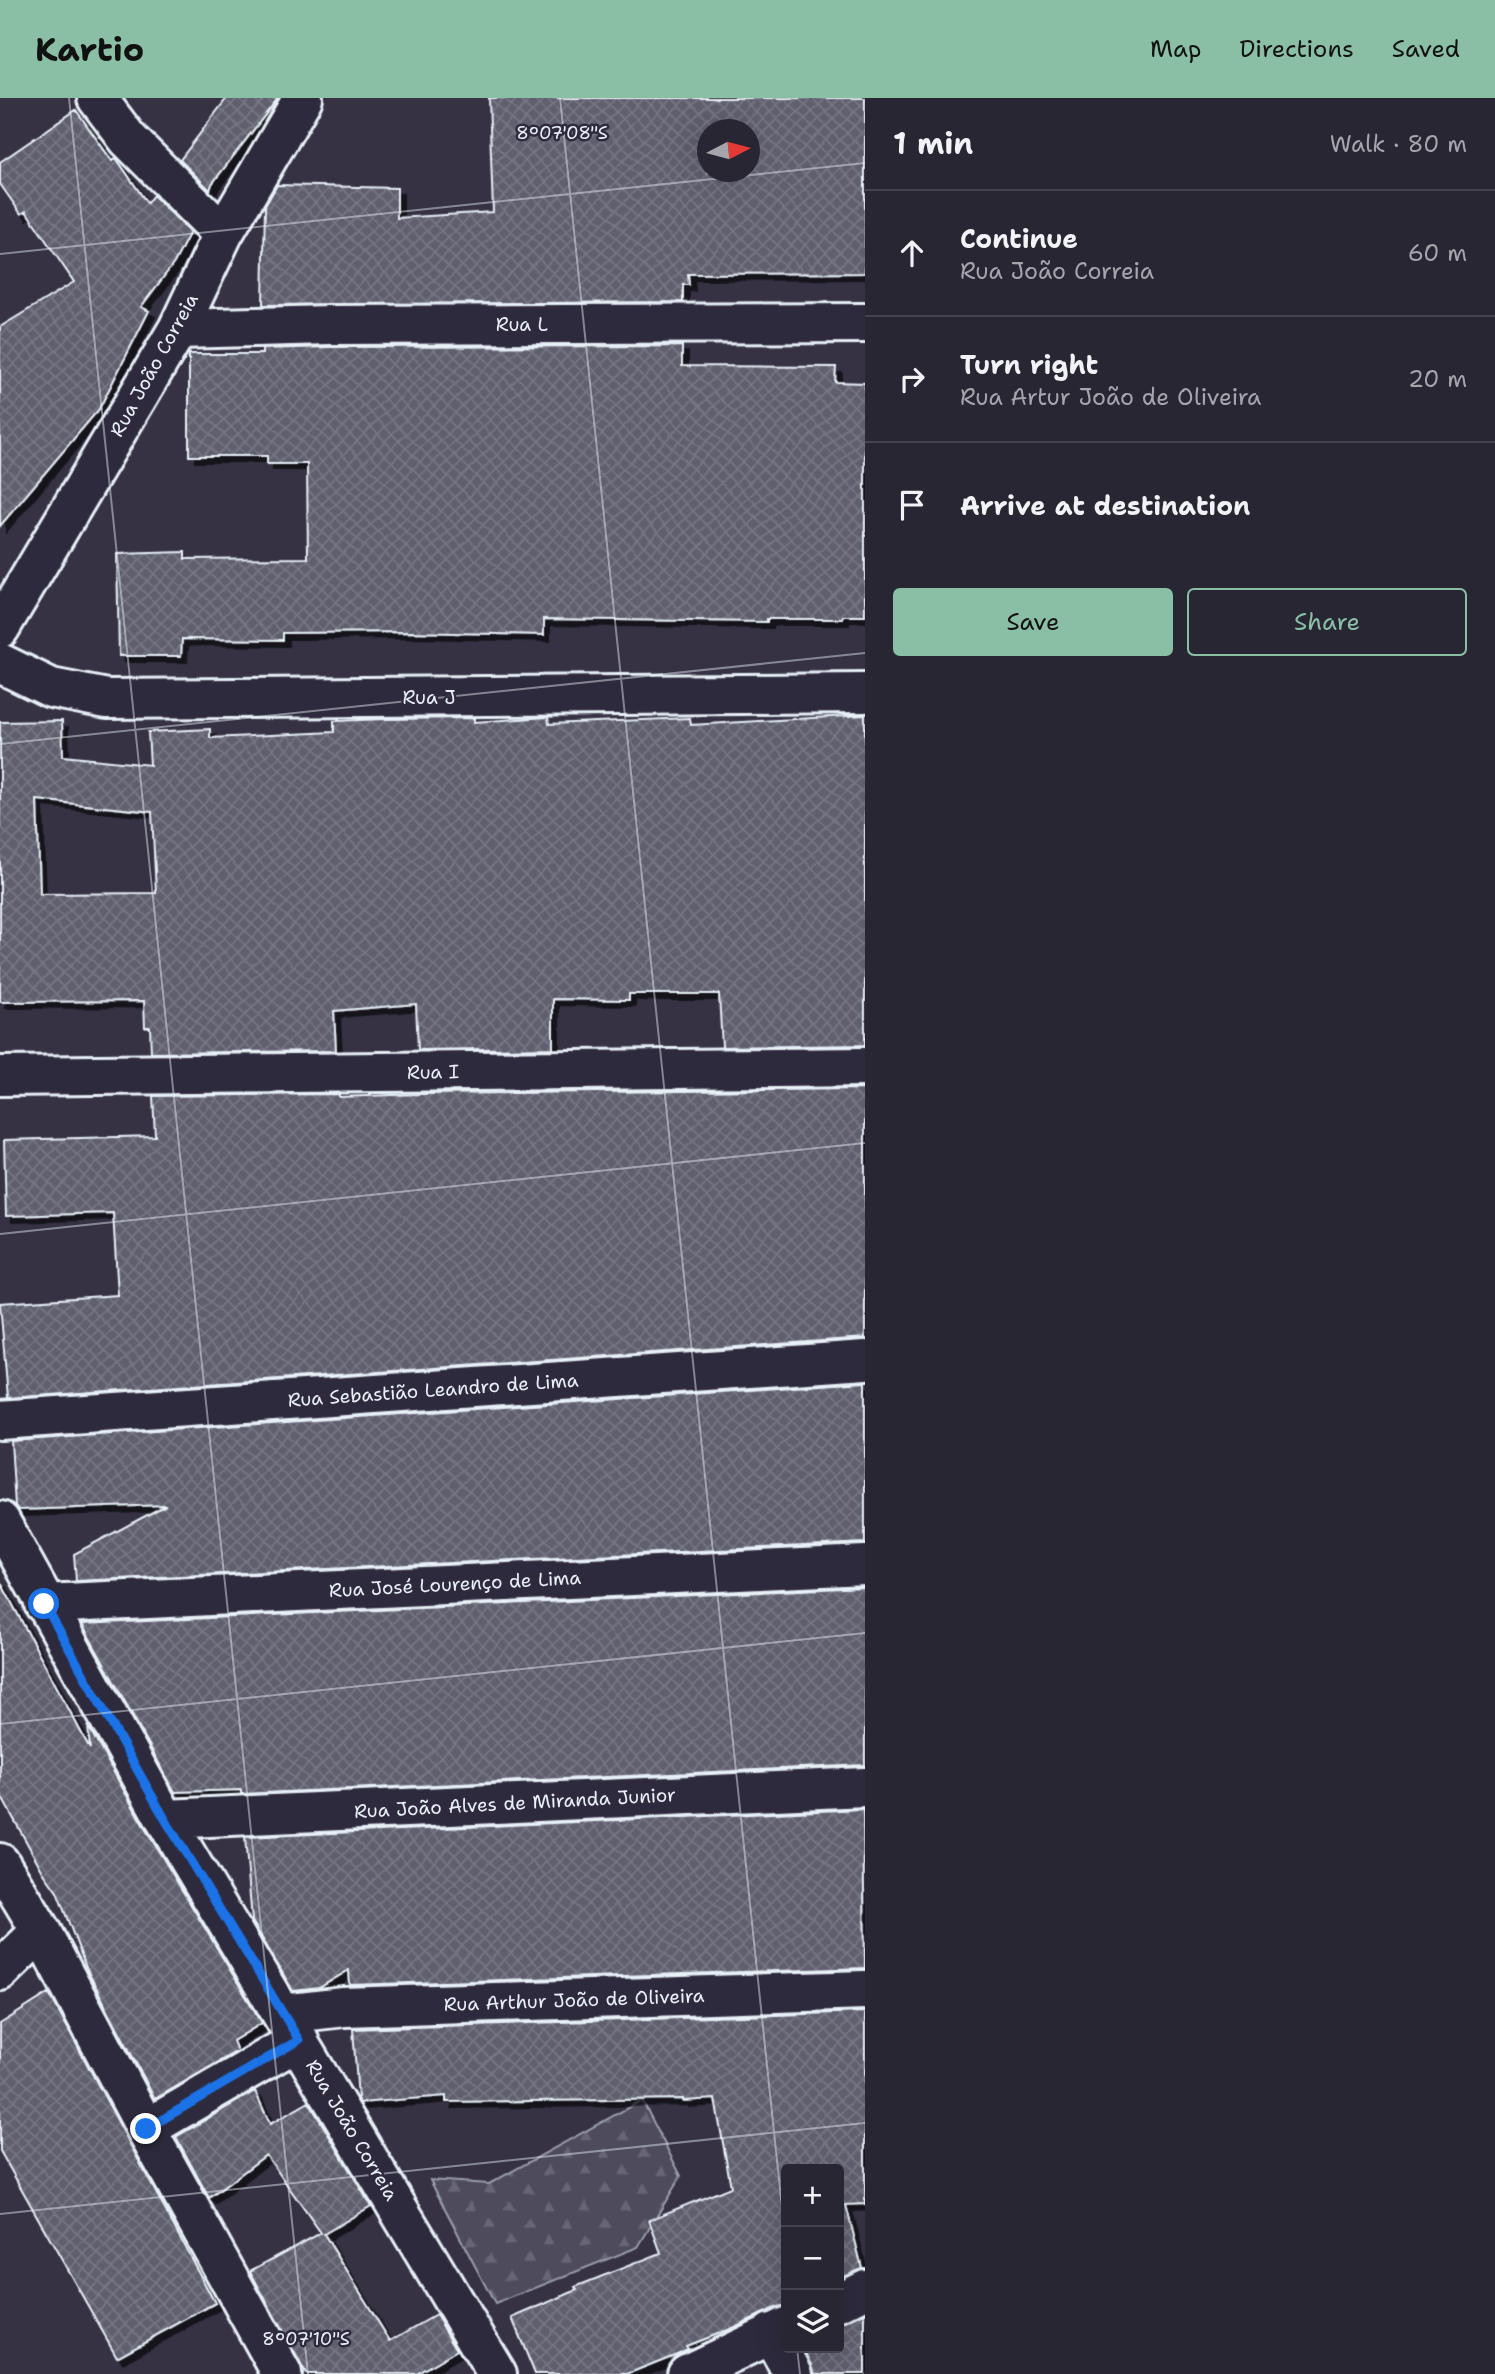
<!DOCTYPE html>
<meta charset="utf-8">
<style>
:root{--surface:#282633;--page:#34323f;--text:#f1f3f6;--muted:#a5a5ac;--line:#44434e;--accent:#8abfa5}
body{margin:0;font-family:"Shantell Sans",sans-serif;background:var(--page);color:var(--text)}
.controls{position:absolute;right:21px;bottom:21px;display:grid;overflow:hidden;border-radius:7px;box-shadow:0 7px 28px #0002}
.controls button{width:63px;height:63px;display:grid;place-items:center;padding:0;border:0;border-bottom:2px solid var(--line);background:var(--surface);color:var(--text);font:35px sans-serif}
.compass{position:absolute;left:697px;top:21px;width:63px;height:63px;border-radius:50%;background:var(--surface);box-shadow:0 7px 28px #0002;rotate:84deg}
.stop{position:absolute;width:21px;height:21px;margin:-16px;border:5px solid #1a73e8;border-radius:50%;background:#fff}
.stop.end{background:#1a73e8;border-color:#fff;box-shadow:0 2px 7px #0008}
.list{margin:0;padding:0;list-style:none}
h2{display:flex;justify-content:space-between;align-items:center;height:91px;margin:0;padding:0 28px;font-size:30px}
h2 small{font-size:23px;font-weight:400;color:var(--muted)}
.list li{display:grid;grid-template-columns:46px 1fr auto;gap:21px;align-items:center;box-sizing:border-box;height:126px;padding:0 28px;border-top:2px solid var(--line)}
.list b{display:block;font-size:26px;white-space:nowrap}
.list p{margin:0;font-size:23px;white-space:nowrap;color:var(--muted)}
.list em{font-size:23px;font-style:normal;color:var(--muted)}
.actions{display:flex;gap:14px;padding:21px 28px}
.actions a{flex:1;padding:16px 0;border:2px solid var(--accent);border-radius:7px;text-align:center;font-size:24px;color:var(--accent)}
.actions .main{background:var(--accent);color:#111}
.icon{flex:none;width:38px;height:38px;fill:none;stroke:currentColor;stroke-width:2;stroke-linecap:round;stroke-linejoin:round}
.map{position:relative;flex:none;width:865px;height:2276px;overflow:hidden}
header{display:flex;align-items:center;gap:42px;box-sizing:border-box;height:98px;padding:0 35px;background:var(--accent);color:#111}
header strong{font-size:33px}
nav{display:flex;gap:38px;margin-inline-start:auto;font-size:24px}
main{display:flex}
aside{flex:1;background:var(--surface)}
.map>svg:first-child{display:block}
.forest{fill:url(#forest-firs);stroke:#9a9eaa;stroke-width:2}
.building{fill:url(#building-cross-hatch);stroke:#e8f1f8;stroke-width:2;fill-rule:evenodd;filter:url(#shadow)}
.lines{fill:none;stroke-linecap:round;stroke-linejoin:round}
.minor-casing{stroke:#e8f1f8;stroke-width:44}
.minor{stroke:#2f2a3d;stroke-width:38}
.route{stroke:#1a73e8;stroke-width:9}
.ticks{fill:none;stroke:#e8f1f8;stroke-width:2;stroke-opacity:0.45}
.labels{text-anchor:middle;dominant-baseline:central;stroke-width:5;stroke-linejoin:round;paint-order:stroke}
.street-label{font-size:19px;fill:#e8f1f8;stroke:#2f2a3d}
.ticks-label{font-size:18px;text-anchor:middle;fill:#e8f1f8;stroke:#2f2a3d;stroke-width:5;stroke-linejoin:round;paint-order:stroke}
</style>
<header>
<strong>Kartio</strong>
<nav><a>Map</a><a>Directions</a><a>Saved</a></nav>
</header>
<main>
<div class="map">
<svg width="865" height="2276" viewBox="0 0 865 2276">
<defs>
<pattern id="forest-firs" width="22" height="20" patternUnits="userSpaceOnUse" patternTransform="scale(1.75)"><rect width="22" height="20" fill="#4d4b5c"/><path d="M5 1l3.5 6h-7zM16 11l3.5 6h-7z" fill="#676574"/></pattern>
<pattern id="building-cross-hatch" width="8" height="8" patternUnits="userSpaceOnUse" patternTransform="scale(1.75)"><rect width="8" height="8" fill="#605e6e"/><path d="M0 0l8 8M0 8l8-8" fill="none" stroke="#777683"/></pattern>
<filter id="shadow"><feDropShadow dx="6" dy="6" stdDeviation="0" flood-color="#0009"/></filter>
</defs>
<rect width="100%" height="100%" fill="#363244"/>
<filter id="ink" filterUnits="userSpaceOnUse"><feTurbulence type="fractalNoise" baseFrequency=".0143" numOctaves="2"/><feDisplacementMap in="SourceGraphic" scale="14" xChannelSelector="R" yChannelSelector="G"/><feConvolveMatrix kernelMatrix="1 2 1 2 8 2 1 2 1" color-interpolation-filters="sRGB"/></filter>
<g filter="url(#ink)">
<path class="forest" d="M642,2002L681,2078L638,2149L495,2206L430,2082L489,2086Z"/>
<path class="building" d="M227,0H278L212,86L210,92L180,62Z
M489,0H865V175L688,176L689,187H683V204L263,207L265,108L277,87L397,90V120L493,114ZM708,32H750V74H708Z
M76,12L112,63L116,60L147,105L153,97L190,134L174,165L141,209L149,213L99,311L0,428V229L74,184L26,113L21,116L0,86V64Z
M682,248V268L836,269L835,284L865,285V518H843V521H767V524L544,521V537L410,534L283,535V542L182,541L181,558H119L117,456L185,454V461L308,460L307,366H267V358H189V256H262V251L330,249Z
M865,617V947L722,949L719,896H629V902L553,901V950L418,952L416,906L334,913L336,953L151,955L150,929H145L144,903L0,904V624L62,623L63,658L150,667L148,634L210,631V640L334,634V623L385,621L474,620V624L548,619L549,626L690,620L691,627ZM37,702L152,714L156,795L40,796Z
M865,991V1240L8,1300L0,1205L118,1197L113,1115L6,1118L4,1042L155,1038L153,998L339,996V999L420,996Z
M865,1284V1445L76,1483L74,1456L166,1407L18,1412L15,1408L11,1343Z
M0,1483L90,1651L88,1628L146,1732L262,1925L233,1943L237,1953L155,2001L87,1872L57,1794L43,1774L0,1696Z
M865,1489V1667L241,1696V1692L175,1694L82,1526Z
M863,1711L865,1870L350,1887L349,1872L319,1890L293,1893L252,1823L245,1739Z
M49,1895L215,2205L117,2259L0,2053V1926Z
M865,1914V2106L846,2107L862,2170L839,2180V2071H786V2207L777,2209L732,2230L686,2248L688,2251L677,2256L627,2276H535L512,2220L577,2192L575,2189L661,2155L649,2122L731,2089L715,2001L683,2003V2001L446,2004V1998L360,2005L358,2001L353,1931Z
M255,1993L270,2026L309,2004L371,2108L324,2136L390,2243L436,2217L457,2252L416,2276H306L250,2173L321,2135L266,2057L209,2100L176,2039Z
M865,2215V2276H815L804,2250H839V2226Z"/>
<g class="lines">
<g class="minor-casing">
<path id="minor" d="M97,0L128,41L223,136
M178,231L330,227L865,225
M0,530L178,231L223,136L303,0
M0,565L51,590L107,601L865,595
M0,978L865,969
M0,1322L865,1262
M0,1423L165,1721L497,2276
M44,1506L865,1467
M165,1721L865,1689
M0,1765L41,1833L146,2031L282,2276
M0,1873L41,1833
M283,1916L344,1909L865,1892
M146,2031L299,1942
M839,2204L865,2191
M771,2235L793,2276
M687,2276L786,2229"/>
</g>
<use href="#minor" class="minor"/>
</g>
</g>
<g class="lines" filter="url(#ink)">
<path class="route" d="M44,1506L165,1721L299,1942L146,2031"/>
</g>
<path class="ticks" d="M69,0L308,2276M560,0L786,2148M0,156L865,65M0,646L865,555M0,1136L865,1045M0,1626L865,1535M0,2116L865,2025M797,2250L800,2276"/>
<g class="labels">
<g class="street-label">
<text x="522" y="226">Rua L</text>
<text transform="translate(154 267) rotate(-61)">Rua João Correia</text>
<text x="429" y="599">Rua J</text>
<text transform="translate(433 974) rotate(-1)">Rua I</text>
<text transform="translate(433 1292) rotate(-4)">Rua Sebastião Leandro de Lima</text>
<text transform="translate(455 1486) rotate(-3)">Rua José Lourenço de Lima</text>
<text transform="translate(515 1705) rotate(-3)">Rua João Alves de Miranda Junior</text>
<text transform="translate(574 1902) rotate(-2)">Rua Arthur João de Oliveira</text>
<text transform="translate(352 2032) rotate(59)">Rua João Correia</text>
</g>
</g>
<g class="ticks-label">
<text x="562" y="41">8°07'08"S</text>
<text x="306" y="2247">8°07'10"S</text>
</g>
</svg>
<div class="controls">
<button>+</button>
<button>−</button>
<button><svg class="icon" aria-label="layers" viewBox="0 0 24 24"><path d="M12 4l9 5-9 5-9-5zM3 14l9 5 9-5"/></svg></button>
</div>
<svg class="compass" viewBox="-18 -18 36 36"><path d="M0-13l5 13h-10z" fill="#e53935"/><path d="M0 13l5-13h-10z" fill="#a5a5ac"/></svg>
<div class="stop" style="left:44px;top:1506px"></div>
<div class="stop end" style="left:146px;top:2031px"></div>
</div>
<aside>
<h2>1 min<small>Walk · 80 m</small></h2>
<ul class="list">
<li><svg class="icon" aria-label="ahead" viewBox="0 0 24 24"><path d="M12 20V5M6 11l6-6 6 6"/></svg><div><b>Continue</b><p>Rua João Correia</p></div><em>60 m</em></li>
<li><svg class="icon" aria-label="right" viewBox="0 0 24 24"><path d="M7 20v-9h11M14 6l5 5-5 5"/></svg><div><b>Turn right</b><p>Rua Artur João de Oliveira</p></div><em>20 m</em></li>
<li><svg class="icon" aria-label="arrive" viewBox="0 0 24 24"><path d="M6 21V4h12l-3 4 3 4H6"/></svg><div><b>Arrive at destination</b></div></li>
</ul>
<div class="actions"><a class="main">Save</a><a>Share</a></div>
</aside>
</main>
